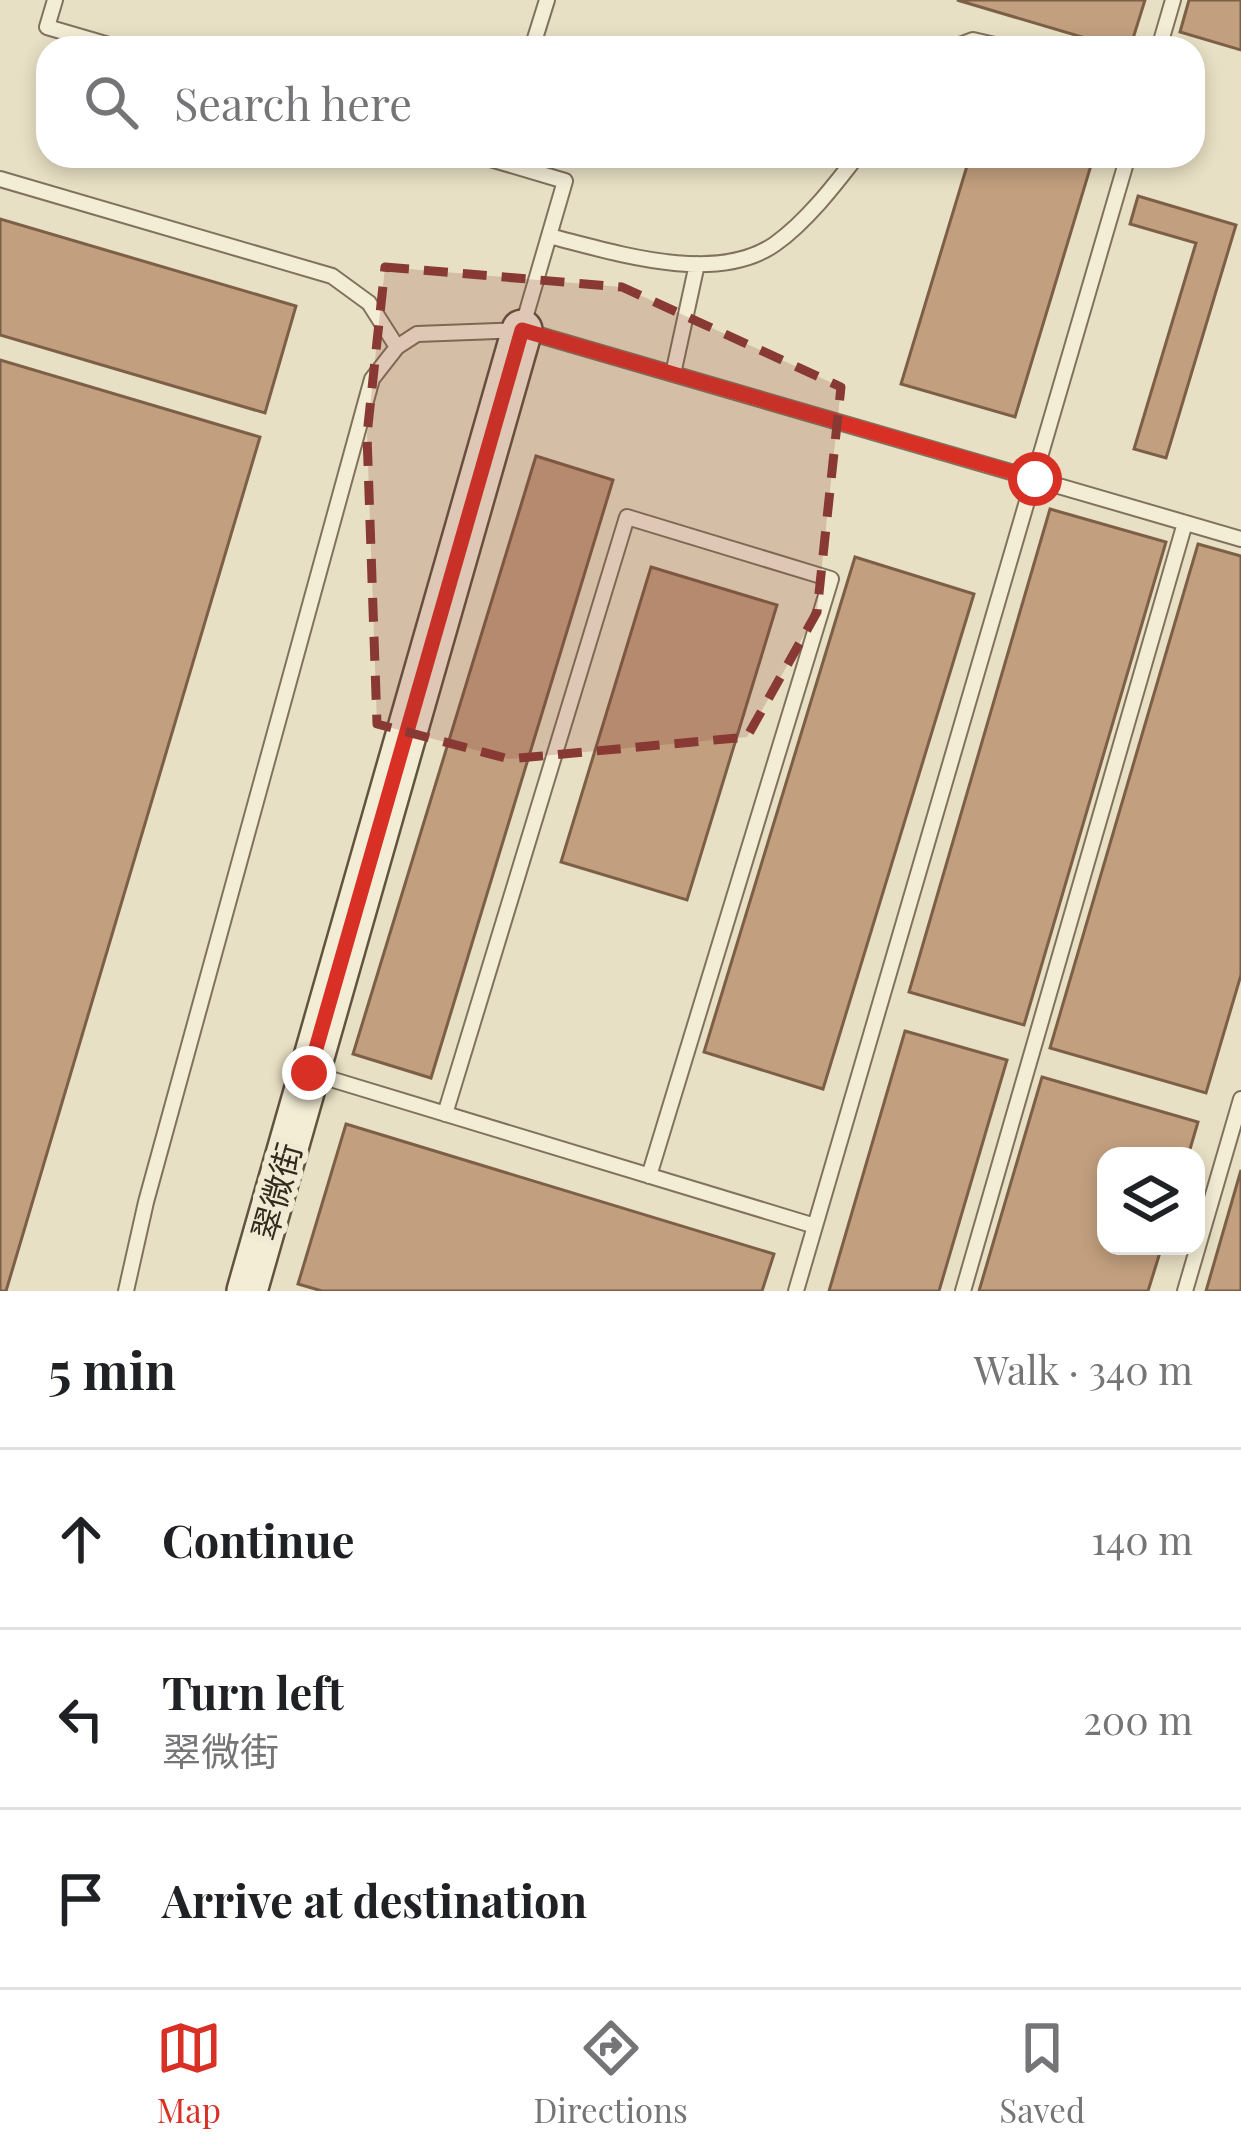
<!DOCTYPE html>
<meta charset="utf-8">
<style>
:root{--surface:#fff;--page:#f6f6f6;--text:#202124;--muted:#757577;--line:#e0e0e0;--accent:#d93025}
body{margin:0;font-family:"Playfair Display","Noto Sans SC",serif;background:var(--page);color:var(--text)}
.controls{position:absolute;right:36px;bottom:36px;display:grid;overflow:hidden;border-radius:24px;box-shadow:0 6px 18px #0003}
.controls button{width:108px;height:108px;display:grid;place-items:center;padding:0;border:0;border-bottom:3px solid var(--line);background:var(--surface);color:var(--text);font:60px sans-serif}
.stop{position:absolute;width:36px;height:36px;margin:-27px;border:9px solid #d93025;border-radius:50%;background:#fff}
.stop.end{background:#d93025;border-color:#fff;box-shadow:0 3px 12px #0008}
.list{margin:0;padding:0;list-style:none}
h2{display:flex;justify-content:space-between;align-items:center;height:156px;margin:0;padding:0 48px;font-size:51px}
h2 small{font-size:39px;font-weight:400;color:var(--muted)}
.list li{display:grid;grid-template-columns:78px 1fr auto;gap:36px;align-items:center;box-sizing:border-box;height:180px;padding:0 48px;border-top:3px solid var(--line)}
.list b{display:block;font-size:45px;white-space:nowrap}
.list p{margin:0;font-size:39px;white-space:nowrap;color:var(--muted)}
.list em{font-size:39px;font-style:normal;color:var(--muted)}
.icon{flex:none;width:66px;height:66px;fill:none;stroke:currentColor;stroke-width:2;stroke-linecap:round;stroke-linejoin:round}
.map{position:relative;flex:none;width:1241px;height:1291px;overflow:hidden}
.search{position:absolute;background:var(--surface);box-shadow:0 6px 18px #0003;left:36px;right:36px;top:36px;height:132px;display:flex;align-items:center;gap:30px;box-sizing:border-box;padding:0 42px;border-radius:36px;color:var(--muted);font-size:45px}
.sheet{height:696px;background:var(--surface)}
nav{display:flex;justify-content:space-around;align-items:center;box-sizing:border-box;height:168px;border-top:3px solid var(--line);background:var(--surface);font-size:33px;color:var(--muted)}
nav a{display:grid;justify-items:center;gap:6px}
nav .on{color:var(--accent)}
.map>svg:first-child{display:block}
.building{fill:#c29f7e;stroke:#7c5f46;stroke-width:3}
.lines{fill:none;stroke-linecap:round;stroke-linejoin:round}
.lane-casing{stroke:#80725d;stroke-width:18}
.secondary-casing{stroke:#625340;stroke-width:44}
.lane{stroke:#f4edd6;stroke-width:14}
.secondary{stroke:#f4edd6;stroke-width:39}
.route{stroke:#d93025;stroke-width:15}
.marked{fill:#883934;fill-opacity:0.2;stroke:#883934;stroke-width:9;stroke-dasharray:24 15;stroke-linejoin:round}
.labels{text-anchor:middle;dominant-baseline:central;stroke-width:12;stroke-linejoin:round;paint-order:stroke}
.street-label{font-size:33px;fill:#322a1f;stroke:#f0ead3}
</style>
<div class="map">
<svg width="1241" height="1291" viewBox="0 0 1241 1291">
<rect width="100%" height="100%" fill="#e8e0c4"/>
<path class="building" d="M957,0H1145L1130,48H1119Z
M1189,0H1241V50L1180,32Z
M970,156H1074L1092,162L1015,417L901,384Z
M1138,196L1236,225L1166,458L1134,449L1196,243L1130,224Z
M0,219L296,306L265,413L0,335Z
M0,360L260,437L6,1291H0Z
M536,456L613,480L431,1078L353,1054Z
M1050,509L1166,542L1024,1025L909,992Z
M1198,544L1241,556V975L1206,1093L1050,1048Z
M855,557L974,594L823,1089L704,1052Z
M651,567L777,605L687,900L561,862Z
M905,1031L1007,1060L939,1291H829Z
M1042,1077L1198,1122L1188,1156H1106V1246H1162L1148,1291H979Z
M346,1124L774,1254L762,1291H322L298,1284Z
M1241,1170V1291H1206Z"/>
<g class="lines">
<g class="lane-casing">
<path id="lane" d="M55,0L47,27L119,48
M532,48L547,0
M952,48L973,40L1008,48
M1159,48L1173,0
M480,156L565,181L523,325
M0,179L332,276L369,303L397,347
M549,236C613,252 715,286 775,244C806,222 834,186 857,156
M673,374L697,264
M314,1074L815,1226
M445,1114L627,517L831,579L649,1176
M126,1291L146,1202L372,379L397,347L417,334L522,330L1241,539
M796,1291L1128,156
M963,1291L1185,523
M1185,1291L1241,1099"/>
</g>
<g class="secondary-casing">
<path id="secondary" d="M247,1291L522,330"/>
</g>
<use href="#lane" class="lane"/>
<use href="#secondary" class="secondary"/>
</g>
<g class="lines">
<path class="route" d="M309,1073L522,330L1035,479"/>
</g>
<path class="marked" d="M385,267L622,287L841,387L817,612L747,737L509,759L377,724L367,435Z"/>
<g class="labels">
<g class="street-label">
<text transform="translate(275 1191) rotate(-74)">翠微街</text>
</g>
</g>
</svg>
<div class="controls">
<button><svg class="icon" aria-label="layers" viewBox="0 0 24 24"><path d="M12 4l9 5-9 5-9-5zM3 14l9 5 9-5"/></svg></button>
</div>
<div class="stop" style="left:1035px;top:479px"></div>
<div class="stop end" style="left:309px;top:1073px"></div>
<div class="search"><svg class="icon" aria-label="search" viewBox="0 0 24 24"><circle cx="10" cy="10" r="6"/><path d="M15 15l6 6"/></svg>Search here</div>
</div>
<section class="sheet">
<h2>5 min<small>Walk · 340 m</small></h2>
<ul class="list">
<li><svg class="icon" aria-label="ahead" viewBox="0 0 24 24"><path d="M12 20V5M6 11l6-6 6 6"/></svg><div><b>Continue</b></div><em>140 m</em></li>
<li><svg class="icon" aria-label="left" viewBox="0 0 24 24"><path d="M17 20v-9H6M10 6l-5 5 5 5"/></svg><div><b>Turn left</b><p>翠微街</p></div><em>200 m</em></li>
<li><svg class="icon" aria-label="arrive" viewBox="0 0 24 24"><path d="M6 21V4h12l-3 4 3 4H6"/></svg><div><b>Arrive at destination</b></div></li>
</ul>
</section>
<nav>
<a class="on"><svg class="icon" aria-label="map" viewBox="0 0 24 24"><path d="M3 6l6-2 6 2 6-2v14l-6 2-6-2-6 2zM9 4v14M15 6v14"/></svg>Map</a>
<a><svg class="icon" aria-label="directions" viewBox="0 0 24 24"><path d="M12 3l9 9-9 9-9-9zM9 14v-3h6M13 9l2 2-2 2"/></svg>Directions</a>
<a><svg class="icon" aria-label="saved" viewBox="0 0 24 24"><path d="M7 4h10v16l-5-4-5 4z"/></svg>Saved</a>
</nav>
